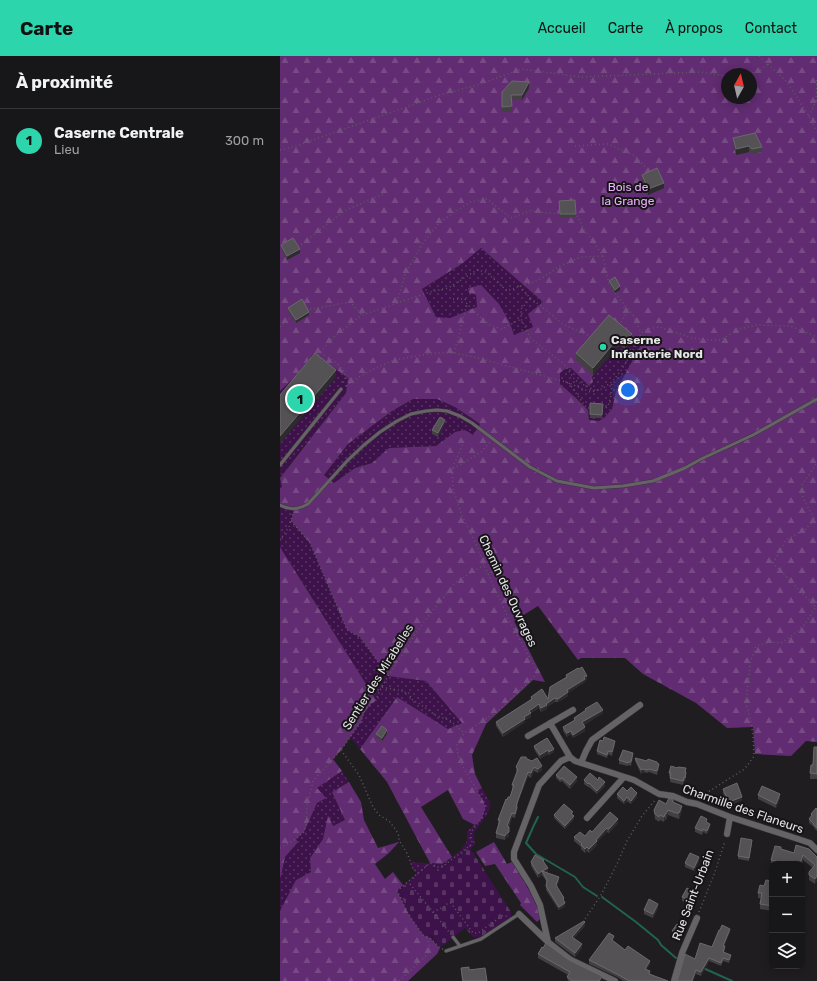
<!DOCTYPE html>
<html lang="fr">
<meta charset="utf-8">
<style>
:root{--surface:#171618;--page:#242325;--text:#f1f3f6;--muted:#9e9fa2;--line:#363537;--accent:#2cd5ab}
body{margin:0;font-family:Rubik,sans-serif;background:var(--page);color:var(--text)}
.controls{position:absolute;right:12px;bottom:12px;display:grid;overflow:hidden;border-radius:8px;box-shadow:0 2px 10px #0003}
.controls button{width:36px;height:36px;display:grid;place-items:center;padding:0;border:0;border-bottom:1px solid var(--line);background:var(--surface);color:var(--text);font:20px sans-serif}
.compass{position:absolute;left:441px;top:12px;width:36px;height:36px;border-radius:50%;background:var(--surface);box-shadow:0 2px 10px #0003;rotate:8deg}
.you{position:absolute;left:348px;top:334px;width:14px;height:14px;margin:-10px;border:3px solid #fff;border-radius:50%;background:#1a73e8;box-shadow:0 0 0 6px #1a73e833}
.badge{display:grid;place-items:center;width:26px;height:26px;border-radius:50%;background:var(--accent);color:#111;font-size:13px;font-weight:700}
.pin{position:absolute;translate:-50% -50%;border:2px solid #fff;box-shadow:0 1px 4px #0006}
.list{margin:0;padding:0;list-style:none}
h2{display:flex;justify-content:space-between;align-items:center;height:52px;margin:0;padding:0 16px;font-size:17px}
h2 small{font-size:13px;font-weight:400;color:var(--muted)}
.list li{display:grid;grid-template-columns:26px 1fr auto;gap:12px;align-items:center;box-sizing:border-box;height:64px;padding:0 16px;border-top:1px solid var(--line)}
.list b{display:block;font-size:15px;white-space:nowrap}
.list p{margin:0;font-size:13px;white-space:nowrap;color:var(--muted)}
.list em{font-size:13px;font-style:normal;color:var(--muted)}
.icon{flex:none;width:22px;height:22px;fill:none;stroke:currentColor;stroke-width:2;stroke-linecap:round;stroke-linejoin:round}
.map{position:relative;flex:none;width:537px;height:925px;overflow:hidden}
header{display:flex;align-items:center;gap:24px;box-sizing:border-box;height:56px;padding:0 20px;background:var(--accent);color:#111}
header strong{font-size:19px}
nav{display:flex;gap:22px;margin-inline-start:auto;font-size:14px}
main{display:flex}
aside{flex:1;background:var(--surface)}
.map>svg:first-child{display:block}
.grass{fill:url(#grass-dots)}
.forest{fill:url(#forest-firs);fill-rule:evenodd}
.cemetery{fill:url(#cemetery-stones)}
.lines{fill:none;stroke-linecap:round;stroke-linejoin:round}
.stream{stroke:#206350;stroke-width:2}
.lane-casing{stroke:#39383a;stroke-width:4}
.street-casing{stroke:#39383a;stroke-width:7}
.path{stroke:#5d5b5e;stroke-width:1.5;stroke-dasharray:1 3;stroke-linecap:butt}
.lane{stroke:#656366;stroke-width:3}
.street{stroke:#656366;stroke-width:6}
.wall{fill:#424043}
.shaded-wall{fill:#2d2b2e}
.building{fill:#545255;stroke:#6a696c}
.poi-dot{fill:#2cd5ab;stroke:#161417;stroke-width:1.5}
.labels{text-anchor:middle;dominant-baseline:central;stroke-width:4;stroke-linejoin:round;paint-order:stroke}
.park-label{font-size:12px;fill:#ebb0fd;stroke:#161417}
.poi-label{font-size:12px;font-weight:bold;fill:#e5e4e6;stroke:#161417;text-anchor:start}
.street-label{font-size:12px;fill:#e5e4e6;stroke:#161417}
</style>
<header>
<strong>Carte</strong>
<nav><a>Accueil</a><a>Carte</a><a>À propos</a><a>Contact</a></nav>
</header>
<main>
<aside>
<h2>À proximité<small></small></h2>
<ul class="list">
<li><span class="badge">1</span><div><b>Caserne Centrale</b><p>Lieu</p></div><em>300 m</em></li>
</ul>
</aside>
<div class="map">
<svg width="537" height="925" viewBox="0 0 537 925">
<defs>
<pattern id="grass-dots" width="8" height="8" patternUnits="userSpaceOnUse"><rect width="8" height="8" fill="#3d1149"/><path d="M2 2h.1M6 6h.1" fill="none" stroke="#593463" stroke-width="1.8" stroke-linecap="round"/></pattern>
<pattern id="forest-firs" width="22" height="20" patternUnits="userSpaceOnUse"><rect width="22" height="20" fill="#612c71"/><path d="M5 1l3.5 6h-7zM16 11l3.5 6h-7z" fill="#784a85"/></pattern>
<pattern id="cemetery-stones" width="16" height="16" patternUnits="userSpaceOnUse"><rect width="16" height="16" fill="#3d1149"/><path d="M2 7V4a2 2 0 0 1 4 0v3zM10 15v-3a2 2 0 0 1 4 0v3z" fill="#593463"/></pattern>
</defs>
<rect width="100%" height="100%" fill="#1f1d20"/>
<path class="grass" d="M201,192L263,246L255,252L253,271L234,279L230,267L196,239L198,251L170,262L156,261L142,233L183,207Z
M338,286L353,288L363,287L336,335L332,353L325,361L319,365L309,364L308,354L296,342L280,328L279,317L285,313L291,312L309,330L313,326L312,321L323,305Z
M34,296L68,322L66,337L0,421L2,431L0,432V335L14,322Z
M133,343H157L175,351L200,368L193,379L164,385L156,390L109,392L92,407L75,412L54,427L44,419L68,388L112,355Z
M0,449L14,453L11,466L30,487L67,574L80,581L108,620L146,625L182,667L168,673L117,641L80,693L70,681C74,676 79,671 81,665C86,654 86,652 96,644L0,491Z
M62,715L69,726L52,736L65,764L53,770L48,760L43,783L30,802L31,816L16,825L0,855V822L1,820L5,801L18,786L16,783L24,776L37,747L36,732Z
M202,732C205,737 210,744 210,750C210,757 198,771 193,777L195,789L190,792L157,818L150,809L119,834C123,843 126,853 132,861C141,871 151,880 161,891H160L150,882L143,879L129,859L117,835L137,817L133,813L130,806L162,808L181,794L187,785V775L202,762L197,735Z"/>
<path class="forest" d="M0,0H537V686L526,685L511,700L475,698L473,671L447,672L416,647L363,618L345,602H301L298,604L258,550L234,565L265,626L253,624L206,668L192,699L195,718L202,732L197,735L204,746L205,752L202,762L195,769L183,763L168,734L141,751L172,801L162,808L150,807L107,726L80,693L117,641L168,673L182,667L146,625L108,620L80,581L67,574L30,487L11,465L14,454L0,449V432L2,431L0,422L66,337L68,322L34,297L14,322L0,335ZM447,18H471V42H447ZM201,192L263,246L248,258L253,271L234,279L230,267L219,248L201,229L188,232L189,237L196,239L197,251L170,262L156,261L142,233L183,207ZM338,287L353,288L362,287L336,335L332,353L325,361L319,365L309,364L308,354L296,342L280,328V317L285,313L291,312L309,330L313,326L312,321L323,305ZM133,343H157L175,351L200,368L193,379L185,374L175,376L156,390L109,392L92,407L75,412L54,427L44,419L68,388L112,355Z
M0,491L96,644L90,649L84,657L81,666L61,694L53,703L62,715L37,732L46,742L37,747L24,776L16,783L18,786L5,801L1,820L0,822Z
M69,726L81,746L84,764L98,792L119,786L109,797L95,808L105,823L113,816L123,829L117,835L129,859L143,879L150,882L160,892L157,898L128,925H0V855L16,824L31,816L30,802L43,783L48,759L53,770L65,764L52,736Z
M214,786L227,808L232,806C243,824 255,842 261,862L257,866L240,849L241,847L215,808L205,810L196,796Z"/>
<path class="cemetery" d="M190,792L231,856V862L200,881H193L185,872L161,891L152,880L145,878L131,860L124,846L119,834L150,809L157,818Z"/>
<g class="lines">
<path class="stream" d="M258,761L254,769L246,787L256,798L295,821L303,831L317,840
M322,841L356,866L378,884L381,889L396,902
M423,912L452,925"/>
<g class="lane-casing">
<path id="lane" d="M0,409L61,333
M0,449C10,454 18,454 28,448L68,404L84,389L100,376L117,365L131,358L146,355L157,354L167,355L180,360L192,367L250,411L277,425L314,432L343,430L373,425L405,412L421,403L473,379L537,343
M173,881L180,890
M166,895L201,883L239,858"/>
</g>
<g class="street-casing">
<path id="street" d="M270,667L290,701L295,705L354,724L379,738L393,740L407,746L417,748L450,761L512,781L530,787L537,794
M248,680L293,654
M301,707L306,695L312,684L360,649
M307,762L344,721
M447,778L450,761
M239,858L268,886L291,904L335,925
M268,886L260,849L251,830L234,803V796L259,729L281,705L290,701
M394,925L402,897L417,862"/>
</g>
<path class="path" d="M479,0L507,26L529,60L537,76
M469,18L481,14L488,8
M536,45L537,21
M529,60L536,45L537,44
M295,90L328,88L355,100L370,116
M0,94L13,91L160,39L197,29L242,13L301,21L419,16L447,20
M295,156L302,170L323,200L329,228L335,237L353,259L361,277
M18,191L64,155L103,138
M240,230L250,242L261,250L284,269L312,281
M173,243H185L187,248L198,259L211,270L222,273L241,263
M250,243L241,253V263L251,283L284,308L295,324L316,335
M117,246L126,216L143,187L160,166L190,146L207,143L231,162L250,155L281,158
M26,254L70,246L82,259
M340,270L342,264L346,258L343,248
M0,271L12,260
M41,297C49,302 66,311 65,322C65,322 63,327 63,328
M174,297L187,248
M38,299L54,281L82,259L150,236L168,232L197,214L206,216L227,235L240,230L251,227L262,222L280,210L301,201L323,200
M289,327L303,347L307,352H310
M66,330L79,321L94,313L114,304L154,297H174L198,302L289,327L310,336L322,333L332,326L342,313L358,286L361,277L368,273L379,271L413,282L426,284H440L459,273L477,269L510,270L537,281
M322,352H326C332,345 331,335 332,326
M184,385L172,413L185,406L201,396L210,386
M172,413L173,433L182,460L196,488L204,509L230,566L258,617L218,655L184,677L177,689L178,699L183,711L204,746L205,752L202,762L191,776V781L192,786
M11,465L30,487L67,574L80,581L108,620
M0,484L9,471L13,457
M532,547L537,546
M102,631C109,633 116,633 122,635L124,637L127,636L130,638L131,643L140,648L155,659L171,665L184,677
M61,694L79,719L93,751L99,759L109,765L116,774L119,780V784L128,799L133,813L138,817
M420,743L423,739L463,714L467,710L474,700L473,680L471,666L466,647L470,608L476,590L490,586L501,587L513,579L524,569L536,551L493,507L506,484L524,474L535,464L523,442L522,429L537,407
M0,792L16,783L24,776L26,769L27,749L33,725L61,694L81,666L84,656L90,648L96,644L98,638L108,620L124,597L135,578L157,549L177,525L204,509
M130,828L170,877
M153,856L157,854L166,850L167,848L171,847L193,877H198L222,860H227
M419,856L435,816L445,785
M303,866L321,839L337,808L347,785L362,760L376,743
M163,893L160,892L150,882L143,879L129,859L117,835L150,807L157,811H162L192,788
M119,925L147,899L150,892L148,885L146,880"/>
<use href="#lane" class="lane"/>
<use href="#street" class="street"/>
</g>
<path class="wall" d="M249,32L242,44H232V56H222V36Z
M453,82L482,91V96L472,98L469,96L456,99L453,87Z
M362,119L384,132L368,139L362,124Z
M295,144L296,161L280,162L279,145Z
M1,189L20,197L7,204L1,192Z
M329,225L340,234L335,237L329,228Z
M8,252L29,259L16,267L8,255Z
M329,259L352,285L345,293L339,289L313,319L296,304V297Z
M310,347L323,348L322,362H310Z
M165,367L158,381L152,378V374Z
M286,619L307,623L305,625V626L288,637V640L278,646H275L267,651V653L261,656L259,652L251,657V661L245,664V666L223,681L216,670V666L251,644V641L268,643L286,621Z
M305,653L323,657L304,669L305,675L293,682L291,678L287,681L283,675V671L294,665V662L305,655Z
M96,678H107L102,685L96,681Z
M335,688L332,700L328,698L327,702L317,698V695Z
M254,690L274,696L269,699L268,698L260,703L254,693Z
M537,691V723H530V717Z
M353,701L351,710L348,709V710L339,708V704Z
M355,702L367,705L377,707L379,711L377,719L369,716L367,717L364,716L361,718L355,705Z
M247,703L262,714L258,717L254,715L251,722L248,720L238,746L237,755L235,762L232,761L229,771V781L226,782L225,784L216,782V777L219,768H218V764L227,744L230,741L233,733H232V729L237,716L236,715V711Z
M406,716V720L405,725H404L403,729L390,726V720H389V717Z
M276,719L297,725L290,733L282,725L280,726L276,722Z
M304,724L325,730L317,738L309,731H308L304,728Z
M443,733L462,744L449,750L443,737Z
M347,735L357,741L351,748L347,745L344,748L337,742V738Z
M478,739L500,742L496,752L478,743Z
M393,746L402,755L399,763L396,762L388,759L386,764L385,763L384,766L380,764L379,766L375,763L374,754L386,748Z
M537,753V775L534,772V771L529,767V763L531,761V758Z
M274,759H293L294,763L285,773L274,762Z
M338,767L329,777L327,776L324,778L317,786V789L309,797L307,795L305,797L301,793V791L294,785V781L305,780L312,776Z
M427,767L430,771L427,778L423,776L422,779L415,776V772Z
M472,787L469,805L458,803V800Z
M501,793L514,797L537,801L535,828L529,824V816L533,812L523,804L522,808H492V809H491V804Z
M419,805L414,815L405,811V807Z
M251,806H264L268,816L266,817L279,825L277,830L284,845L285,850L279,854L266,834L267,826L262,819L258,822L251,810Z
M492,825V855L480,853V848L481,842H478V837L484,830Z
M402,841H416L412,850L402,845Z
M378,852L373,862L364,858V854Z
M305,870L294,882L302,892L295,901L275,886V882Z
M403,874L398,881L392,877V875Z
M450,876L444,890L445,894L444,896L451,902L449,907L443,905L441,910L429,905L421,920L416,918L415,903L432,891Z
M334,884L333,885L345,894L370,908L366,914L370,918L388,925H343L337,921L309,908V904Z
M258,898L289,904L322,924V925H288L287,921L288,919L258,902Z
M181,912L189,914L207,925H182L181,917Z"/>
<path class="shaded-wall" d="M249,26V32L242,44V39Z
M469,90V96L456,99V93Z
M384,127V132L368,139V133Z
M20,193V197L7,204V200Z
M340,230V234L335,237V234Z
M29,256V259L16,267V264Z
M352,278V285L345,293V286Z
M339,281V289L313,319V312Z
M56,314V321L0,388V380Z
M165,364V367L158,381V377Z
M307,620V623L305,625V626L288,637V640L278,646V643L287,634Z
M275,642V646L267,651V653L261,656V652L266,648Z
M259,648V652L249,658V655Z
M323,654V657L302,670V666Z
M251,657V661L245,664V666L223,681V677L244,661Z
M305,671V675L293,682V679Z
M107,674V678L102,685V682Z
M291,675V678L287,681V677Z
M335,685V688L332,700V696Z
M274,693V696L269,699V696Z
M268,694V698L260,703V699Z
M353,697V701L351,710V706Z
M379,708V711L377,719V715Z
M262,710V714L258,717V713Z
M254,711V715L251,722V717Z
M364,713V716L361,718V714Z
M248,716V720L238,746L237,755L235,762V758L238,744Z
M297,721V725L290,733V729Z
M325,726V730L317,738V735Z
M357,737V741L351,748V745Z
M500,738V742L496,752V748Z
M347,741V745L344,748V745Z
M462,741V744L449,750V746Z
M402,750V755L399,763V757Z
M388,754V759L386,764V758Z
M232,757V761L227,774V770Z
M385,758V763L384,766V761Z
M294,760V763L285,773V770Z
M338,763V767L329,777V773Z
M430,768V771L427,778V775Z
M229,771V781L226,782L225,784V780Z
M327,772V776L317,786V789L309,797V793L316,784Z
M472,784V787L469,805V802Z
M307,791V795L305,797V793Z
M523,799V804L522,808H520Z
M419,801V805L414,815V812Z
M268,812V816L264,818L262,815Z
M262,815V819L258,822V818Z
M537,820V825L535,828V823Z
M279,821V825L276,833V829Z
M416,837V841L412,850V846Z
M285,847V850L279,854V851Z
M378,848V852L373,862V858Z
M305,866V870L292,884V881Z
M403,872V874L398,881V879Z
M450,873V876L443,893V890Z
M302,888V892L295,901V897Z
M451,899V902L449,907V904Z
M429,902V905L421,920V916Z
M370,905V908L365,917V913Z
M416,914V918L413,925H412Z
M322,920V925H319Z"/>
<path class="building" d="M232,25L249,26L242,39H231L232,50L222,51V36Z
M475,77L482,91L472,93L469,90L456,93L453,82Z
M377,112L384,127L368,133L362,119Z
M295,144L296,158H280L279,145Z
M13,182L20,193L7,200L1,189Z
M335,221L340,230L335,234L329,225Z
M22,243L29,256L16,264L8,252Z
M329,259L352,278L345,286L339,281L313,312L296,297Z
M35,297L56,314L0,380V339Z
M310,347L323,348L322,359L310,358Z
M160,361L165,364L158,377L152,374Z
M302,611L307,620L304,621L305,623L287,634L288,636L278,643L275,642L266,648L267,649L261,652L259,648L249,655L251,657L244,661L245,663L223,677L216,666L252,643L251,641L262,633L268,643L270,631L287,621L286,619L298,612L299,613Z
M317,646L323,654L302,666L305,671L293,679L291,675L287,677L283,671L295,664L294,662L306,654L305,653Z
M102,670L107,674L102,682L96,678Z
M324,681L335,685L332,696L328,695L327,699L317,695L320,684L323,685Z
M267,682L274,693L269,696L268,694L260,699L254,690Z
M534,691H537V718L530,717L531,709H533Z
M343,694L353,697L351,706H348V707L339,704Z
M241,701H246L247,703L252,705L257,702L262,710L258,713L254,711L251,717L248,716L238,744L236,750L237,751L235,758L232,757L227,770L229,771V776L226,778L225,780L216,777L220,764H218L226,743L227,744L228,741H230L234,729H232L238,713L236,711Z
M355,702L367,705L368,703L377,706V707L379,708L377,715L369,713L367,714L364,713L361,714Z
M284,710L297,721L290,729L282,722L280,723L276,719Z
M391,710L397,712L398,711L406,712L405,716H406L405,722L404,721L403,725L390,722L391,717H389Z
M310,717L318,724L319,721L325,726L317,735L309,727L308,728L304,724Z
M457,727L462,741L449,746L443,733Z
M482,730L500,738L496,748L478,739Z
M343,731L347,735L351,731L357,737L351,745L347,741L344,745L337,738Z
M389,742L393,744V746L402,750L399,757H396L388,754L386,758H385L384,761L380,759L379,761L375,758L374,754L379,744L386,748Z
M284,748L293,756L291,757L294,760L285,770L274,759Z
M536,752L537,753V772L534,769V768L529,763L532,759L531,758Z
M330,756L338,763L329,773L327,772L324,775L316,784L317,785L309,793L307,791L305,793L301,789L302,788L294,781L300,776L305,780L310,774L312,776Z
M421,760L427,763L426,766L430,768L427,775L423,773L422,775L415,772Z
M461,782L472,784L469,802L458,800Z
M516,789L529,793L537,801V820L535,823L529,819V816L535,809L523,799L520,808H507L491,804L495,790L501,791V793L514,797Z
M410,797L419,801L414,812L405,807Z
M255,799L264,804L263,805L268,812L262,815L279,821L276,829L284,842L283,843L285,847L279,851L266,830L267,824L262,815L258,818L251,806Z
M486,824L492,825V850L480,848L482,837H478L480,829L484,830Z
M407,832L416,837L412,846L402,841Z
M369,843L378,848L373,858L364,854Z
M304,865L305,866L292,881L302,888L295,897L275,882Z
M397,868L403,872L398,879L392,875Z
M442,869L450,873L443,890H445L443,896L451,899L449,904L443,902L441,907L429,902L421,916L416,914L412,925H397L398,923L405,898L415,903L420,887L432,891L439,874H440Z
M329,877L334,880L332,884L345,894L348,890L370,905L365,913L370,915L369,918L388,925H349L337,918L309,904Z
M266,887L289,904L322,920L319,925H292L287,921L290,916L258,898L262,891L263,892Z
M189,911V914L205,912L207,925H183L181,912Z"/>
<circle class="poi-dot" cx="323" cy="291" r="4"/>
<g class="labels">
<g class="park-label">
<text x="348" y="131">Bois de<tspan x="348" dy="14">la Grange</tspan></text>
</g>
<g class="poi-label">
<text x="331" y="284">Caserne<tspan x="331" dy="14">Infanterie Nord</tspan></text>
</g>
<g class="street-label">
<text transform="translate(228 535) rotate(65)">Chemin des Ouvrages</text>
<text transform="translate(98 621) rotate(-58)">Sentier des Mirabelles</text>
<text transform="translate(463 753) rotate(19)">Charmille des Flaneurs</text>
<text transform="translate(413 839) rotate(-69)">Rue Saint-Urbain</text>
</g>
</g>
</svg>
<div class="controls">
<button>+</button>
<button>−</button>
<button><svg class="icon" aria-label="layers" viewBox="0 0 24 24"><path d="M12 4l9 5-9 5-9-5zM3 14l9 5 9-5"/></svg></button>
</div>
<svg class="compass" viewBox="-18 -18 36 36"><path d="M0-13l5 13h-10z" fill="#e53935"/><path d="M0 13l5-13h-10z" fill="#9e9fa2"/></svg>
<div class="you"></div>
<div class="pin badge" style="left:20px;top:343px">1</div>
</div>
</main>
